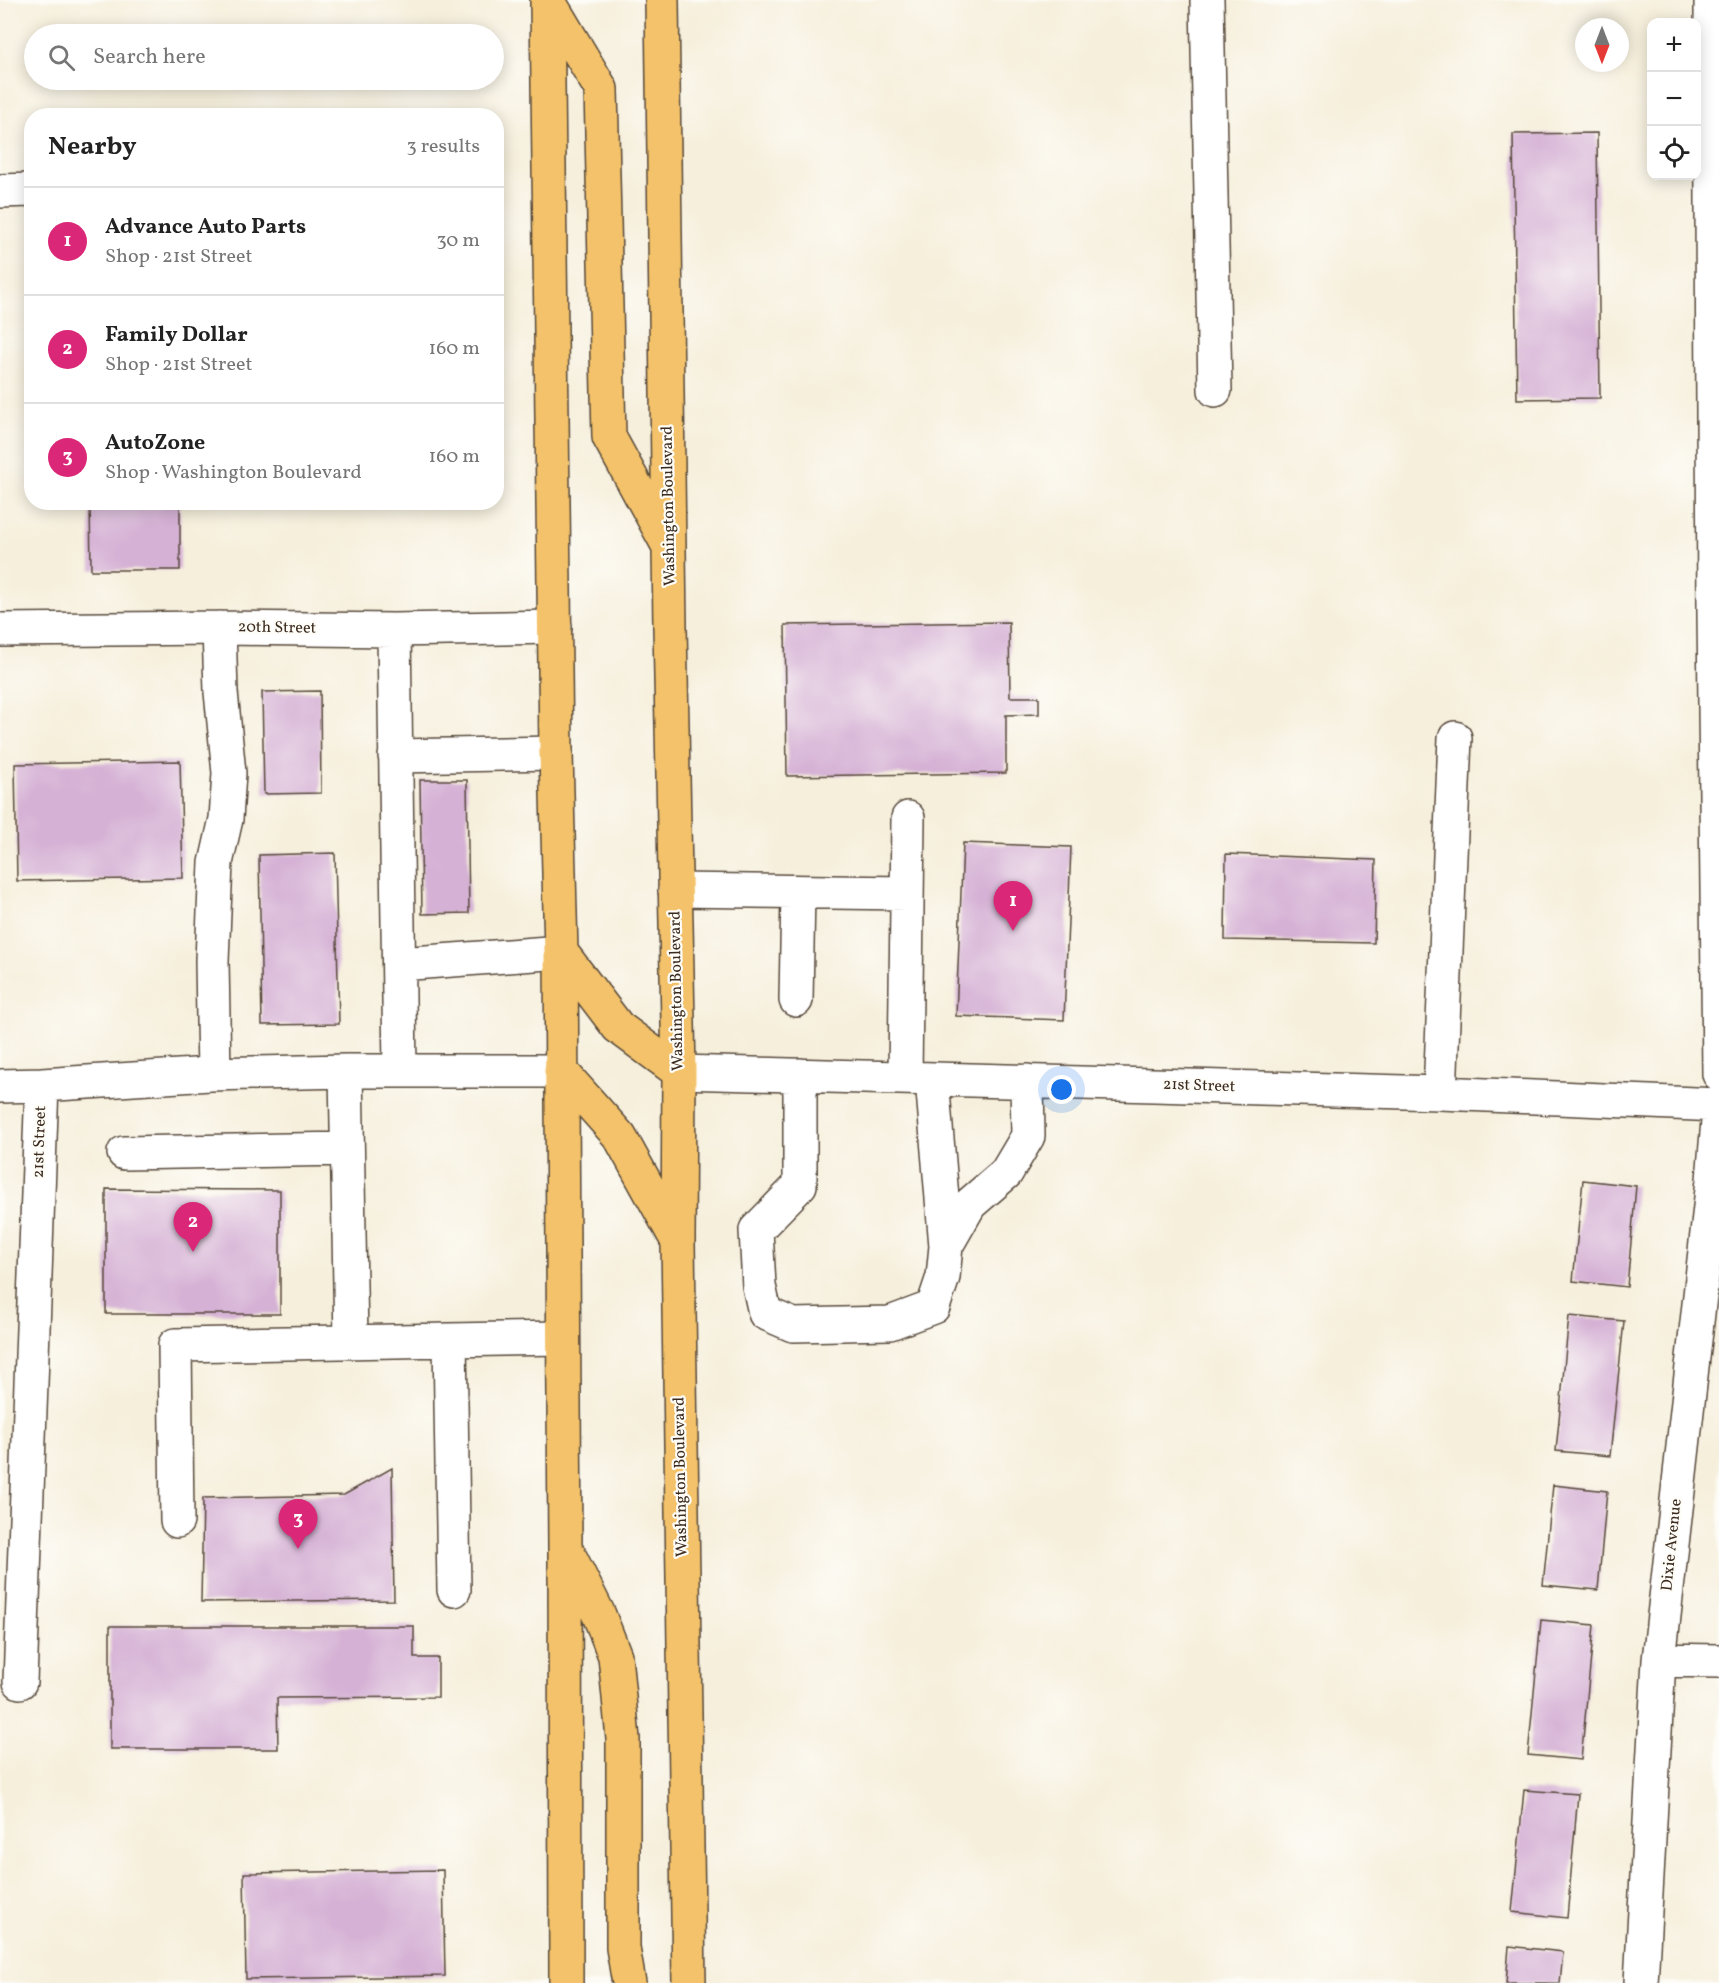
<!DOCTYPE html>
<meta charset="utf-8">
<style>
:root{--surface:#fff;--page:#f2f2f2;--text:#222;--muted:#767676;--line:#e0e0e0;--accent:#db2777}
body{margin:0;font-family:Vollkorn,serif;background:var(--page);color:var(--text)}
.controls{position:absolute;right:18px;top:18px;display:grid;overflow:hidden;border-radius:12px;box-shadow:0 3px 15px #0003}
.controls button{width:54px;height:54px;display:grid;place-items:center;padding:0;border:0;border-bottom:2px solid var(--line);background:var(--surface);color:var(--text);font:30px sans-serif}
.compass{position:absolute;left:1575px;top:18px;width:54px;height:54px;border-radius:50%;background:var(--surface);box-shadow:0 3px 15px #0003;rotate:180deg}
.you{position:absolute;left:1062px;top:1090px;width:21px;height:21px;margin:-15px;border:4px solid #fff;border-radius:50%;background:#1a73e8;box-shadow:0 0 0 9px #1a73e833}
.badge{display:grid;place-items:center;width:39px;height:39px;border-radius:50%;background:var(--accent);color:#fff;font-size:20px;font-weight:700}
.pin{position:absolute;translate:-50% -50px;filter:drop-shadow(0 2px 3px #0008)}
.pin::after{content:'';position:absolute;top:32px;width:21px;height:18px;background:inherit;clip-path:polygon(0 0,100% 0,50% 100%)}
.list{margin:0;padding:0;list-style:none}
h2{display:flex;justify-content:space-between;align-items:center;height:78px;margin:0;padding:0 24px;font-size:26px}
h2 small{font-size:20px;font-weight:400;color:var(--muted)}
.list li{display:grid;grid-template-columns:39px 1fr auto;gap:18px;align-items:center;box-sizing:border-box;height:108px;padding:0 24px;border-top:2px solid var(--line)}
.list b{display:block;font-size:22px;white-space:nowrap}
.list p{margin:0;font-size:20px;white-space:nowrap;color:var(--muted)}
.list em{font-size:20px;font-style:normal;color:var(--muted)}
.icon{flex:none;width:33px;height:33px;fill:none;stroke:currentColor;stroke-width:2;stroke-linecap:round;stroke-linejoin:round}
.map{position:relative;flex:none;width:1719px;height:1983px;overflow:hidden}
.search{position:absolute;background:var(--surface);box-shadow:0 3px 15px #0003;left:24px;top:24px;width:480px;height:66px;display:flex;align-items:center;gap:15px;box-sizing:border-box;padding:0 21px;border-radius:33px;color:var(--muted);font-size:22px}
.panel{position:absolute;background:var(--surface);box-shadow:0 3px 15px #0003;left:24px;top:108px;width:480px;height:402px;border-radius:24px}
.map>svg:first-child{display:block}
.building{fill:#d5b1d5}
.lines{fill:none;stroke-linecap:round;stroke-linejoin:round}
.minor-casing{stroke:#57483a;stroke-width:36}
.major-casing{stroke:#57483a;stroke-width:36}
.minor{stroke:#fff;stroke-width:33}
.major{stroke:#f3c26a;stroke-width:33}
.labels{text-anchor:middle;dominant-baseline:central;stroke-width:4.5;stroke-linejoin:round;paint-order:stroke}
.street-label{font-size:16px;fill:#3b2a1e;stroke:#fdfcf7}
</style>
<div class="map">
<svg width="1719" height="1983" viewBox="0 0 1719 1983">
<rect width="100%" height="100%" fill="#fdfcf7"/>
<filter id="ink" filterUnits="userSpaceOnUse"><feTurbulence type="fractalNoise" baseFrequency=".0167" numOctaves="2"/><feDisplacementMap in="SourceGraphic" scale="12" xChannelSelector="R" yChannelSelector="G"/><feConvolveMatrix kernelMatrix="1 2 1 2 8 2 1 2 1" color-interpolation-filters="sRGB"/></filter>
<filter id="wash" filterUnits="userSpaceOnUse"><feTurbulence type="fractalNoise" baseFrequency=".008" numOctaves="4" result="noise"/><feDisplacementMap in="SourceGraphic" scale="24" xChannelSelector="R" yChannelSelector="G"/><feGaussianBlur stdDeviation="1.35" result="paint"/><feColorMatrix in="noise" values="0 0 0 0 0 0 0 0 0 0 0 0 0 0 0 0 0 1.4 0 .05"/><feComposite in="paint" operator="in"/></filter>
<g filter="url(#wash)">
<rect width="100%" height="100%" fill="#f6efdc"/>
<g id="blocks">
<path class="building" d="M1597,133L1600,398L1517,399L1513,134Z
M90,502H180V570H91Z
M1009,622L1010,697H1039V714L1006,715V773L787,776L785,625Z
M320,691L321,793L264,794L262,692Z
M180,761L183,878L17,881L15,764Z
M420,780H467L469,913L422,914Z
M963,843L1071,847L1064,1020L956,1016Z
M335,853L339,1024L262,1025L259,855Z
M1226,854L1376,860L1374,943L1225,940Z
M1583,1180L1636,1186L1627,1287L1573,1281Z
M106,1189L280,1190V1314H106Z
M1569,1316L1624,1321L1610,1456L1556,1451Z
M392,1468L394,1600L201,1602L203,1498L344,1495Z
M1553,1485L1607,1491L1598,1590L1543,1585Z
M1541,1620L1594,1625L1581,1760L1528,1755Z
M110,1626H414V1658H438V1697L277,1698L278,1749H110Z
M1524,1790L1578,1794L1567,1918L1512,1912Z
M443,1870L445,1976L246,1979L244,1873Z
M1509,1946L1563,1952L1560,1983H1506Z"/>
</g>
</g>
<g filter="url(#ink)">
<use href="#blocks" fill-opacity="0" stroke="#57483a" stroke-width="1.5"/>
<g class="lines">
<g class="minor-casing">
<path id="minor" d="M1207,0L1215,390
M1711,0L1714,612L1719,1074
M0,191L32,190
M0,630L219,628L394,630L555,627
M394,630L400,1071
M395,756L556,753
M675,890L907,893
M399,964L561,952
M796,1000L798,892
M346,1071L351,1340
M679,1072L1440,1093L1719,1105
M214,1074L212,961L216,863L226,819L229,773L221,692L219,628
M800,1075V1185L756,1230L759,1286L765,1313L793,1325L890,1323L933,1307L943,1277L946,1246L970,1204L1006,1173L1028,1136L1027,1081
M905,1078L908,818
M932,1079L946,1246
M0,1086L42,1085
M1440,1093L1455,738
M124,1153L347,1149
M450,1340L454,1590
M177,1521L175,1345L563,1338
M1659,1660L1719,1661
M20,1682L42,1085L210,1074L346,1071H561
M1641,1983L1659,1660L1713,1180L1719,1109"/>
</g>
<g class="major-casing">
<path id="major" d="M547,0L556,753L561,952L565,1548L566,1983
M548,0L601,89L609,437L667,543
M662,0L670,627L679,1072L678,1242L689,1983
M561,952L618,1027L679,1072
M561,1071L620,1137L677,1240
M569,1555L599,1615L615,1656L623,1739V1948L629,1983"/>
</g>
<use href="#minor" class="minor"/>
<use href="#major" class="major"/>
</g>
</g>
<g class="labels">
<g class="street-label">
<text transform="translate(669 506) rotate(-91)">Washington Boulevard</text>
<text transform="translate(277 628) rotate(1)">20th Street</text>
<text transform="translate(677 991) rotate(-91)">Washington Boulevard</text>
<text transform="translate(1199 1086) rotate(2)">21st Street</text>
<text transform="translate(40 1142) rotate(-88)">21st Street</text>
<text transform="translate(681 1477) rotate(-91)">Washington Boulevard</text>
<text transform="translate(1672 1545) rotate(-84)">Dixie Avenue</text>
</g>
</g>
</svg>
<div class="controls">
<button>+</button>
<button>−</button>
<button><svg class="icon" aria-label="locate" viewBox="0 0 24 24"><circle cx="12" cy="12" r="6"/><path d="M12 2v4M12 18v4M2 12h4M18 12h4"/></svg></button>
</div>
<svg class="compass" viewBox="-18 -18 36 36"><path d="M0-13l5 13h-10z" fill="#e53935"/><path d="M0 13l5-13h-10z" fill="#767676"/></svg>
<div class="you"></div>
<div class="pin badge" style="left:1013px;top:931px">1</div>
<div class="pin badge" style="left:193px;top:1252px">2</div>
<div class="pin badge" style="left:298px;top:1549px">3</div>
<div class="search"><svg class="icon" aria-label="search" viewBox="0 0 24 24"><circle cx="10" cy="10" r="6"/><path d="M15 15l6 6"/></svg>Search here</div>
<section class="panel">
<h2>Nearby<small>3 results</small></h2>
<ul class="list">
<li><span class="badge">1</span><div><b>Advance Auto Parts</b><p>Shop · 21st Street</p></div><em>30 m</em></li>
<li><span class="badge">2</span><div><b>Family Dollar</b><p>Shop · 21st Street</p></div><em>160 m</em></li>
<li><span class="badge">3</span><div><b>AutoZone</b><p>Shop · Washington Boulevard</p></div><em>160 m</em></li>
</ul>
</section>
</div>
